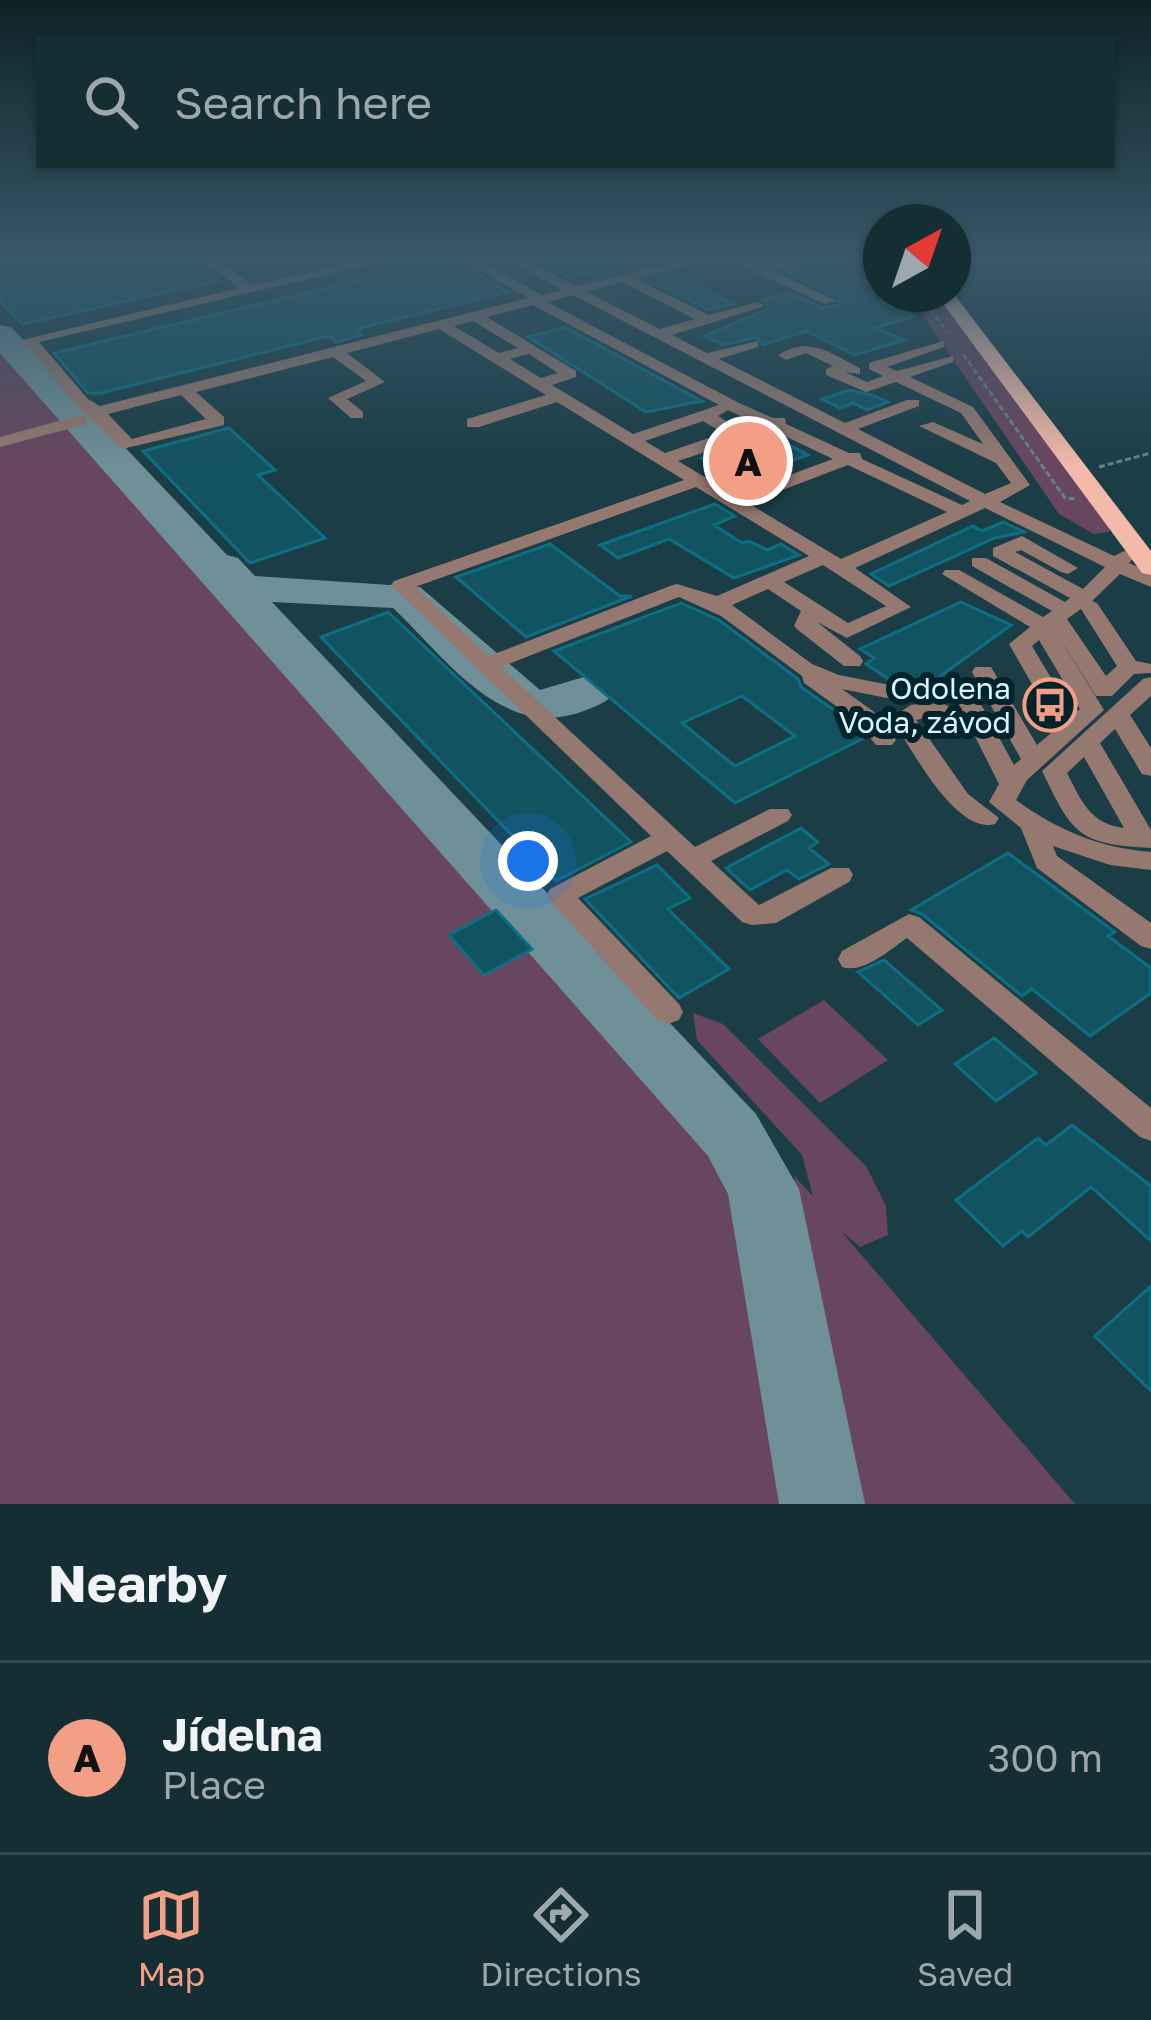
<!DOCTYPE html>
<meta charset="utf-8">
<style>
:root{--surface:#142e34;--page:#213a40;--text:#f1f3f6;--muted:#9da8ac;--line:#334a4f;--accent:#f39f86}
body{margin:0;font-family:"Golos Text",sans-serif;background:var(--page);color:var(--text)}
.compass{position:absolute;left:863px;top:204px;width:108px;height:108px;border-radius:50%;background:var(--surface);box-shadow:0 3px 9px #0004;rotate:40deg}
.you{position:absolute;left:528px;top:861px;width:42px;height:42px;margin:-30px;border:9px solid #fff;border-radius:50%;background:#1a73e8;box-shadow:0 0 0 18px #1a73e833}
.badge{display:grid;place-items:center;width:78px;height:78px;border-radius:50%;background:var(--accent);color:#111;font-size:39px;font-weight:700}
.pin{position:absolute;translate:-50% -50%;border:6px solid #fff;box-shadow:0 3px 12px #0006}
.list{margin:0;padding:0;list-style:none}
h2{display:flex;justify-content:space-between;align-items:center;height:156px;margin:0;padding:0 48px;font-size:51px}
h2 small{font-size:39px;font-weight:400;color:var(--muted)}
.list li{display:grid;grid-template-columns:78px 1fr auto;gap:36px;align-items:center;box-sizing:border-box;height:192px;padding:0 48px;border-top:3px solid var(--line)}
.list b{display:block;font-size:45px;white-space:nowrap}
.list p{margin:0;font-size:39px;white-space:nowrap;color:var(--muted)}
.list em{font-size:39px;font-style:normal;color:var(--muted)}
.icon{flex:none;width:66px;height:66px;fill:none;stroke:currentColor;stroke-width:2;stroke-linecap:round;stroke-linejoin:round}
.map{position:relative;flex:none;width:1151px;height:1504px;overflow:hidden}
.search{position:absolute;background:var(--surface);box-shadow:0 3px 9px #0004;left:36px;right:36px;top:36px;height:132px;display:flex;align-items:center;gap:30px;box-sizing:border-box;padding:0 42px;border-radius:0px;color:var(--muted);font-size:45px}
.sheet{height:348px;background:var(--surface)}
nav{display:flex;justify-content:space-around;align-items:center;box-sizing:border-box;height:168px;border-top:3px solid var(--line);background:var(--surface);font-size:33px;color:var(--muted)}
nav a{display:grid;justify-items:center;gap:6px}
nav .on{color:var(--accent)}
.map>svg:first-child{display:block}
.green{fill:#69465f}
.lines{fill:none;stroke-linecap:round;stroke-linejoin:round}
.taxiway{fill:#6f9098;fill-rule:evenodd}
.building{fill:#125362;stroke:#0c6f83;stroke-width:3;fill-rule:evenodd}
.path{stroke:#62838c;stroke-width:3;stroke-dasharray:6 3;stroke-linecap:butt}
.minor{fill:#957971;fill-rule:evenodd}
.major{fill:#f3baa9;fill-rule:evenodd}
.labels{text-anchor:middle;dominant-baseline:central;stroke-width:12;stroke-linejoin:round;paint-order:stroke}
.poi-label{font-size:30px;fill:#d9f6ff;stroke:#00232c;text-anchor:end}
</style>
<div class="map">
<svg width="1151" height="1504" viewBox="0 0 1151 1504">
<rect width="100%" height="100%" fill="#1a3d46"/>
<path class="green" d="M908,294H939L1109,523V532L1094,534L1059,514Z
M0,350L721,1163L733,1189L743,1236L787,1504H0Z
M824,1000L888,1060L820,1103L758,1039Z
M693,1013L723,1024L866,1166L886,1206L888,1235L860,1247L841,1231L1075,1504H857L801,1232L794,1176L813,1196L802,1155L697,1040Z"/>
<g class="lines">
<path class="taxiway" d="M0,325L11,327L227,555L238,558L255,576L420,587L540,690L597,673L614,677L621,687C612,700 597,706 581,712C501,740 446,658 393,608L272,602L756,1114L799,1189L865,1504H779L728,1194L708,1156L0,353Z"/>
</g>
<path class="building" d="M0,257H186L218,281L23,324L0,301Z
M532,257H629L630,263L571,277Z
M837,257H881V264L848,274L881,287V302L914,316L876,328L904,340L855,355L806,331L763,345L757,337L723,345L704,336L766,310L769,305L763,300L789,293L823,308L838,305L839,297L785,272L814,261L830,267Z
M453,258L508,292L357,329L361,335L337,342L329,336L101,393H88L54,353Z
M679,278L734,304L709,310L657,284Z
M565,327L702,401L646,412L528,337Z
M849,390L872,395L888,402L867,410L853,403L840,408L822,399Z
M229,428L275,470L258,475L325,538L250,563L143,451Z
M775,437L808,455L782,464L791,470L766,479L744,484L701,458Z
M715,504L735,516L714,525L742,543L749,541L767,550L781,544L799,555L734,578L669,539L618,558L600,545Z
M1003,522L1024,532L995,538L889,586L871,574L973,526L982,531Z
M550,544L620,596H632L526,637L456,577Z
M961,602L1011,625L913,696L866,664L874,658L860,649Z
M681,603L719,620L798,679L801,687L854,724L864,738L735,803L554,651ZM742,696L795,736L735,766L682,723Z
M388,612L631,842L556,881L321,637Z
M801,828L818,842L809,848L829,864L799,879L787,870L750,890L726,868Z
M1008,853L1115,932L1108,936L1151,968V993L1090,1036L1032,989L1022,996L922,914L911,910Z
M657,865L690,898L668,909L729,969L679,998L585,899Z
M496,910L532,949L484,975L449,935Z
M884,960L942,1010L918,1025L858,972Z
M994,1038L1036,1073L996,1101L955,1064Z
M1072,1125L1151,1186V1241L1091,1187L1028,1237L1022,1231L1003,1246L956,1200L1038,1138L1046,1145Z
M1151,1286V1391L1095,1336Z"/>
<g class="lines">
<path class="path" d="M920,294L947,332
M963,354L1065,498L1077,499
M1099,467L1151,453"/>
<path class="minor" d="M200,257H214L252,285L378,257H402L39,342L88,399L100,406L528,298L457,257H473L542,295L562,290L503,257H519L576,286L693,257H717L636,279L709,315L758,302L765,306L672,335L707,353L758,341V347L719,359L845,423L907,400H919V406L858,429L985,494L1011,483L996,463L919,426L933,422L983,444L961,413L896,382L866,392L826,375V369L833,366L806,353L786,360L778,355C810,335 830,353 860,368V374L845,372L867,382L883,376L869,369V363L944,341V347L887,367L897,371L953,356V362L910,377L973,407L1030,485L1000,502L1114,556L1124,551L1131,553L1134,557L1129,563L1151,573V587L1120,574L1092,601L1097,603L1136,661L1151,664V673L1134,674L1112,696H1096L1054,629L1104,710L1027,780L1016,800C1057,830 1100,848 1151,852V870L1110,865L1053,846L1057,856L1151,923V949L1141,946L1037,868L1021,828L989,802L999,784L951,689L954,684H970L1014,765L1021,759L972,672L975,667H991L1037,745L1057,728L1009,644L1030,627L942,574L945,570H959L1043,617L1052,611L972,566V558H986L1065,602L1070,598L993,556V548L1022,536L1078,568L1068,574L1061,572L1021,550L1015,552L1083,589L1105,567L985,508L855,568L911,607L847,638L817,622L860,656L863,661L860,666H844L798,630L794,626L801,611L768,589L732,605L812,664L839,675L895,686L898,691L895,696L887,698L842,689L873,711L896,740L892,745H876L857,721L804,683L802,676L721,616L679,597L501,667L695,847L770,809H788L792,815L788,821L711,861L759,905L831,868H849L853,875L849,882L776,923L752,925L742,922L667,851L578,898L679,1004L683,1012L679,1020L668,1024L657,1020L546,896L550,889L651,836L391,585L394,581L684,480L557,402L479,427H467V419L546,395L439,329L347,353L385,382L347,399L363,412V418H351L328,398L366,381L333,357L196,392L224,417V425L122,449L76,405L22,340L239,288ZM622,282L695,319L660,329L587,292ZM573,295L970,501L962,505L862,459L860,453H849L786,424L785,418H773L739,403L547,302ZM533,305L719,405L633,434L552,385L576,377V371L487,317ZM473,321L518,348L499,353L454,326ZM529,354L558,373L541,378L510,359ZM181,395L206,419L132,439L108,414ZM728,410L758,424L741,430L718,416ZM703,421L723,433L665,453L645,441ZM772,430L833,459L735,495L678,461ZM848,465L947,512L841,559L748,503ZM696,487L809,556L717,596L677,584L670,586L489,656L415,587ZM823,565L886,606L848,623L784,582ZM1081,609L1117,666L1106,676L1067,619ZM1039,640L1080,709L1073,715L1032,646Z
M722,257H739L761,266L786,257H798V264L772,271L837,301L825,304Z
M816,257H832L833,259L827,263Z
M81,415L87,416V424L0,447V437Z
M1151,677V696L1130,715L1151,748V776L1142,774L1115,729L1100,743L1151,830V848C1078,844 1073,835 1042,771L1143,679ZM1084,757L1124,828C1090,824 1081,800 1067,773Z
M939,701L951,708L947,713L916,720L968,794L999,818L995,824C955,835 911,747 891,718L911,705Z
M909,914L919,917L1151,1108V1141L1140,1137L907,938C889,950 864,974 842,967L838,959L842,951Z"/>
<path class="major" d="M953,293L1151,551V575L1142,573L936,294Z"/>
</g>
<linearGradient id="sky" x2="0" y2="1"><stop stop-color="#0e2226"/><stop offset="0.55" stop-color="#385768"/><stop offset="1" stop-color="#385768" stop-opacity="0"/></linearGradient>
<rect width="1151" height="468" fill="url(#sky)"/>
<defs>
<g id="bus-ring" transform="scale(2.7)"><circle r="9.5" fill="#00232c" stroke="#f39f86" stroke-width="1.5"/><path d="M-5-6H5V4H4V6H2V4H-2V6H-4V4H-5ZM-3.5-4V0h7V-4ZM-3.5 1.2v1.5H-2V1.2ZM2 1.2v1.5H3.5V1.2Z" fill="#f39f86"/></g>
</defs>
<g fill-rule="evenodd">
<use href="#bus-ring" x="1050" y="705"/>
</g>
<g class="labels">
<g class="poi-label">
<text x="1011" y="688">Odolena<tspan x="1011" dy="34">Voda, závod</tspan></text>
</g>
</g>
</svg>
<svg class="compass" viewBox="-18 -18 36 36"><path d="M0-13l5 13h-10z" fill="#e53935"/><path d="M0 13l5-13h-10z" fill="#9da8ac"/></svg>
<div class="you"></div>
<div class="pin badge" style="left:748px;top:461px">A</div>
<div class="search"><svg class="icon" aria-label="search" viewBox="0 0 24 24"><circle cx="10" cy="10" r="6"/><path d="M15 15l6 6"/></svg>Search here</div>
</div>
<section class="sheet">
<h2>Nearby<small></small></h2>
<ul class="list">
<li><span class="badge">A</span><div><b>Jídelna</b><p>Place</p></div><em>300 m</em></li>
</ul>
</section>
<nav>
<a class="on"><svg class="icon" aria-label="map" viewBox="0 0 24 24"><path d="M3 6l6-2 6 2 6-2v14l-6 2-6-2-6 2zM9 4v14M15 6v14"/></svg>Map</a>
<a><svg class="icon" aria-label="directions" viewBox="0 0 24 24"><path d="M12 3l9 9-9 9-9-9zM9 14v-3h6M13 9l2 2-2 2"/></svg>Directions</a>
<a><svg class="icon" aria-label="saved" viewBox="0 0 24 24"><path d="M7 4h10v16l-5-4-5 4z"/></svg>Saved</a>
</nav>
